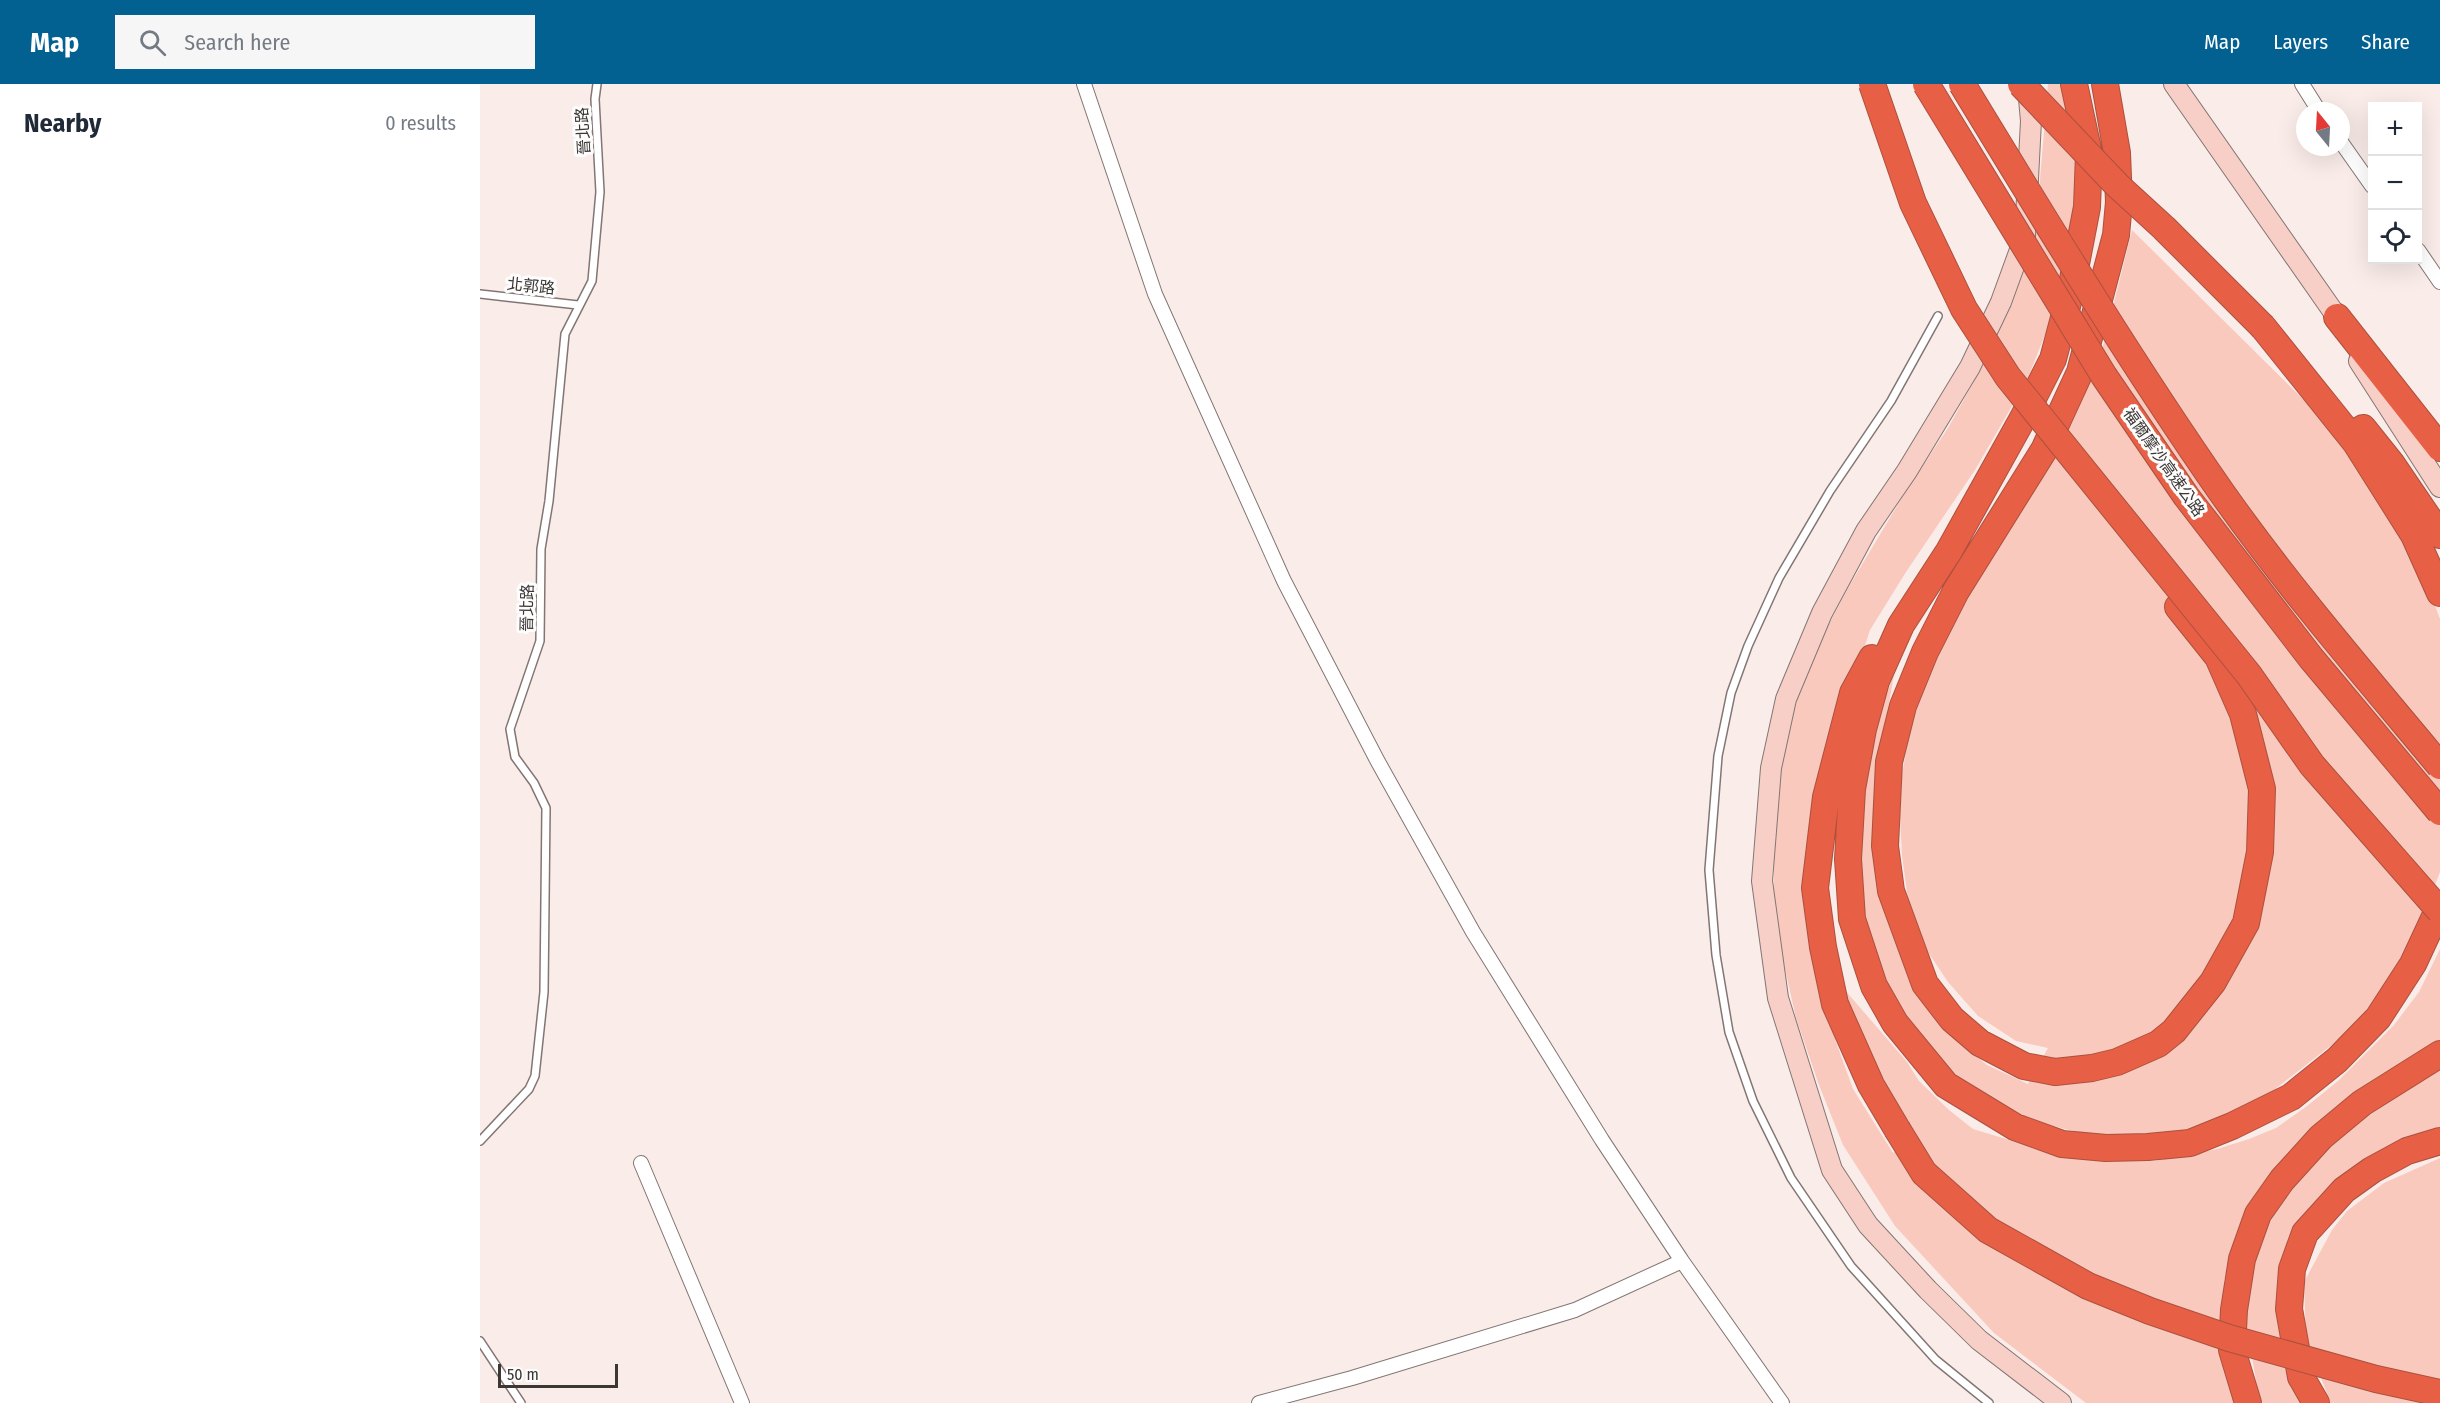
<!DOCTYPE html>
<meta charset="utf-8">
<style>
:root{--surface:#fff;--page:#f6f6f7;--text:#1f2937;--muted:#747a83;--line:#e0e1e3;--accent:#036191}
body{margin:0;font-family:"Fira Sans Condensed","Noto Sans TC",sans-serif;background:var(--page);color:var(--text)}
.controls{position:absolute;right:18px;top:18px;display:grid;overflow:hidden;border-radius:0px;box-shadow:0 6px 24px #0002}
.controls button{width:54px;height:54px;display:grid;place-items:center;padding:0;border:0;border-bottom:2px solid var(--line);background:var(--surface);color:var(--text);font:30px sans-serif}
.compass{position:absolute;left:1816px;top:18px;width:54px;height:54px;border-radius:50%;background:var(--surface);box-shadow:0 6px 24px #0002;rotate:342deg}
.scale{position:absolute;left:18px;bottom:15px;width:120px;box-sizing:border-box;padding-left:6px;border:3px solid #3c3735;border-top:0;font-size:16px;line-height:21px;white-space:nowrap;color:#3c3735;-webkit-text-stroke:4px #fdfdfd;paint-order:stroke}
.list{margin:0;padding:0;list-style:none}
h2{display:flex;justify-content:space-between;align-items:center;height:78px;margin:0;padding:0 24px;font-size:26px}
h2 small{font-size:20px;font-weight:400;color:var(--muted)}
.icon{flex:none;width:33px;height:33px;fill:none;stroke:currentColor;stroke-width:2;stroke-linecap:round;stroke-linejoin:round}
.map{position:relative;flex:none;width:1960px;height:1319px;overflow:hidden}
header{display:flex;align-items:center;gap:36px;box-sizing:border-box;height:84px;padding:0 30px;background:var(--accent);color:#fff}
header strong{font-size:28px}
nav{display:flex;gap:33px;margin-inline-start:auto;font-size:21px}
.search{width:420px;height:54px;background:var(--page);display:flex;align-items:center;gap:15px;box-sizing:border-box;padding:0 21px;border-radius:0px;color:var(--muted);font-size:22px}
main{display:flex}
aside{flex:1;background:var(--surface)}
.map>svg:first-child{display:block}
.green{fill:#f9c9be}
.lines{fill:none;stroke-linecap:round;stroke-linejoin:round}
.lane-casing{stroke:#827674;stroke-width:10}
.street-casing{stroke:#827674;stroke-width:16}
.secondary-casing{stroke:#827674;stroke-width:22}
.highway-casing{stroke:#ab513f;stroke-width:28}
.lane{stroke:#fff;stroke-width:7}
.street{stroke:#fff;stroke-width:14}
.secondary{stroke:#f8cfc7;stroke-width:20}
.highway{stroke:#e75f45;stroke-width:26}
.highway-bridge-casing{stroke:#ab513f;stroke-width:28;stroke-linecap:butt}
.highway-bridge{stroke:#e75f45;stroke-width:26}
.labels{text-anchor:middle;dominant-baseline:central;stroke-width:6;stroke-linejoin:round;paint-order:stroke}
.street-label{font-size:16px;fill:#3c3735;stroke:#fdfdfd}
</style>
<header>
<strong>Map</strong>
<div class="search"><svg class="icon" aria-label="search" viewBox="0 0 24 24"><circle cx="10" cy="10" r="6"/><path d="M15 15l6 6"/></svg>Search here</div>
<nav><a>Map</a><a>Layers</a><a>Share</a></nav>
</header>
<main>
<aside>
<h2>Nearby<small>0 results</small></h2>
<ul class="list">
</ul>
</aside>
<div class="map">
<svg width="1960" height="1319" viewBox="0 0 1960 1319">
<rect width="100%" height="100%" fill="#faece9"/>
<path class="green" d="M1568,0H1586L1600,53L1596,127L1572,233L1547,296L1495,386L1426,488L1390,546L1331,728L1326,767L1328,847L1337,890L1356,958L1373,1005L1413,1069L1436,1053L1394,989L1364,905L1427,978L1439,997L1469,1026L1493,1045L1582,1072L1608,1076L1675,1077L1737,1065L1769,1055L1796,1044L1827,1022L1858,997L1914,941L1939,908L1960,865V959L1905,991L1754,1161L1744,1197L1743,1234L1756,1319H1606L1514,1249L1415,1142L1363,1061L1339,1001L1316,934L1294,836V775L1299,712L1300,670L1317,612L1339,559L1368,504L1426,407L1468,344L1501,285L1532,214L1555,155Z
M1652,146L1841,333L1867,366L1890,405L1909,428L1948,503L1960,535V788L1943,832L1915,886L1892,921L1867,949L1767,1027L1695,1052L1630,1053L1597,1048L1554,1037L1523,1023L1461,982L1417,924L1383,847L1377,801L1386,663L1414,591L1403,653L1394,774L1407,835L1428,888L1461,938L1480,960L1507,981L1548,1000L1568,964L1536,957L1498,932L1468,898L1444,862L1428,815L1422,772L1420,731L1422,691L1431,639L1476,530L1567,387L1602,316L1624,259Z
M1960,984V1046L1842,1112L1804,1255L1810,1303L1821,1319H1780L1767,1245L1766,1211L1780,1159L1797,1122L1846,1064L1918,1009Z
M1960,1074V1319H1840L1848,1312L1826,1254L1824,1198L1852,1146L1867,1127L1904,1099Z"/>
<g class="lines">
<g class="lane-casing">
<path id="lane" d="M0,210L98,221
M1458,232L1411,317L1350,407L1299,494L1268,562L1251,609L1238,672L1229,786L1236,871L1249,948L1273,1017L1311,1094L1371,1182L1456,1276L1509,1319
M0,1057L49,1005L55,992L64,908L66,724L54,699L35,673L30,645L60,557L61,465L69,417L85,250L112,197L120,108L115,15L117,0
M0,1257L41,1319"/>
</g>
<g class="street-casing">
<path id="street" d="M604,0L675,210L804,497L897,676L993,848L1122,1056L1202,1177L1302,1319
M1822,0L1839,27
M1861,58L1892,102
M1938,166L1960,198
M161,1079L262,1319
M779,1319L872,1294L1095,1226L1202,1177"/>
</g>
<g class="secondary-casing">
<path id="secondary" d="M1694,0L1857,233L1863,245
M1548,3L1551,37L1545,152L1521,218L1490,283L1427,387L1386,447L1342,529L1306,615L1291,684L1282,797L1298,914L1352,1086L1388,1141L1448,1206L1499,1256L1581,1319
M1879,277L1960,403"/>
</g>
<g class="highway-casing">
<path id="highway" d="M1594,0L1609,70L1607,123L1590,211L1573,275L1543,334L1469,467L1421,541L1396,597L1383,645L1372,705L1368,775L1372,835L1394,902L1415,939L1466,1001L1535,1043L1582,1060L1626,1064L1668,1063L1710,1059L1752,1042L1811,1013L1857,976L1898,934L1933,880L1960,822
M1625,0L1637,69L1639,118L1636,151L1600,288L1564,366L1476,507L1445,568L1423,622L1409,678L1405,762L1411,807L1445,900L1472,935L1500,959L1544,982L1575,988L1612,984L1637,978L1678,960L1694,947L1733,898L1766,839L1780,768L1782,705L1763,630L1738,573L1698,523
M1857,233L1960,364
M1783,243L1876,359L1934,451L1960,509
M1883,344L1911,379L1960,451
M1392,574L1373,609L1346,713L1335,804L1343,863L1355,920L1391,1001L1417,1045
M1768,1319L1752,1266L1754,1226L1762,1175L1778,1130L1802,1096L1841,1053L1882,1019L1960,970
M1836,1319L1821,1293L1809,1225L1812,1185L1825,1149L1864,1106L1892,1086L1927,1067L1960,1057"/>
</g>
<use href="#lane" class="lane"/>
<use href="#street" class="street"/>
<use href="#secondary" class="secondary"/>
<use href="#highway" class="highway"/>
<g class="highway-bridge-casing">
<path id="highway-bridge" d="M1392,0L1433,119L1484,225L1528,293L1769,591L1832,681L1960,827
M1446,0L1624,292L1706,412L1831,574L1960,728
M1482,0C1566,138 1650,277 1742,409C1809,504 1886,593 1960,682
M1541,0L1637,101L1684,144L1783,243
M1417,1045L1444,1089L1508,1146L1608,1202L1670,1227L1749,1254L1896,1295L1960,1309"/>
</g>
<use href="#highway-bridge" class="highway-bridge"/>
</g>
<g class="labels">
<g class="street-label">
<text transform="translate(103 47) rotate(-93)">晉北路</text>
<text transform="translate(51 202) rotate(6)">北郭路</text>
<text transform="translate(1684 378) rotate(55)">福爾摩沙高速公路</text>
<text transform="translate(47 524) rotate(-89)">晉北路</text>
</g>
</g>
</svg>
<div class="controls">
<button>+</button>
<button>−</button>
<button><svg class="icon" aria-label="locate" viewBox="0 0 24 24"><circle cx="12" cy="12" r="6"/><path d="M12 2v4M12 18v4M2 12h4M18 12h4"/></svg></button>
</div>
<svg class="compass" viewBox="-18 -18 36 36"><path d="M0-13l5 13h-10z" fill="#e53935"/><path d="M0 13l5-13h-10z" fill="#747a83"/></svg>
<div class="scale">50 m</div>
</div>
</main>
